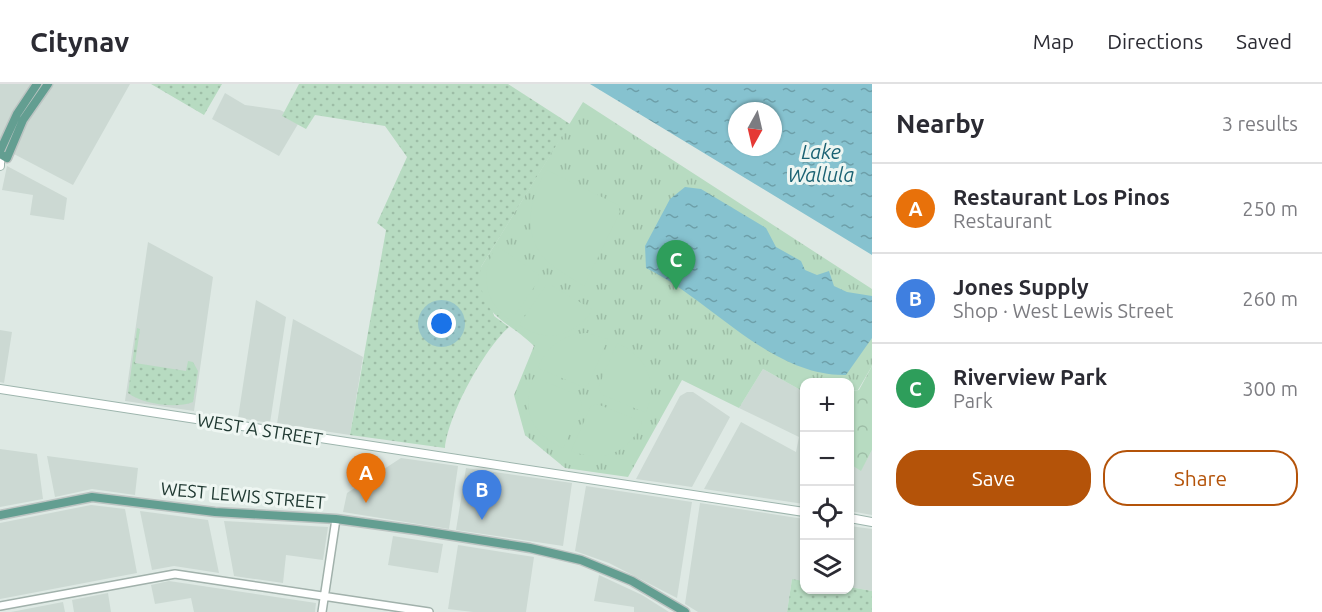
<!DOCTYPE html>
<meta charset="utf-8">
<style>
:root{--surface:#fff;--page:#f2f2f3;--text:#2b2b33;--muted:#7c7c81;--line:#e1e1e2;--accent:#b45309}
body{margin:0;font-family:Ubuntu,sans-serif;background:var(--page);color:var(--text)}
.controls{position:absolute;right:18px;bottom:18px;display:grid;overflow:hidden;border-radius:12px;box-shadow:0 2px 4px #0004}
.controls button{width:54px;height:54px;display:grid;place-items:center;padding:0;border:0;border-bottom:2px solid var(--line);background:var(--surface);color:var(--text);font:30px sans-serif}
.compass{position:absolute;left:728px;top:18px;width:54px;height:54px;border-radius:50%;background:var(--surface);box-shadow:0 2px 4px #0004;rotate:188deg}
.you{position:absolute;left:442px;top:240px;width:21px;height:21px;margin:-15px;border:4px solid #fff;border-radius:50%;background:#1a73e8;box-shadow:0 0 0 9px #1a73e833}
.badge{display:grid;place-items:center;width:39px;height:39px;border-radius:50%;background:var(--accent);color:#fff;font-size:20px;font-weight:700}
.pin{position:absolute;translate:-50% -50px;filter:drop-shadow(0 2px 3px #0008)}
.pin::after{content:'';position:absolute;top:32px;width:21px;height:18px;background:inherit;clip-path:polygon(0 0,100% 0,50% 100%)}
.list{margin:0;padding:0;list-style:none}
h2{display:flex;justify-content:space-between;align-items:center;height:78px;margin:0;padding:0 24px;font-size:26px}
h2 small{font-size:20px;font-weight:400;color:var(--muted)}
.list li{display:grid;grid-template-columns:39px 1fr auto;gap:18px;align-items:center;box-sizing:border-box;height:90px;padding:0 24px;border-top:2px solid var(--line)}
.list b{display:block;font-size:22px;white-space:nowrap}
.list p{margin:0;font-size:20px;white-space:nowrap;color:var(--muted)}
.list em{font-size:20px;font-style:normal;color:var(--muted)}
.actions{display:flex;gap:12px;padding:18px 24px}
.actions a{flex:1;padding:14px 0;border:2px solid var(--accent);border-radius:24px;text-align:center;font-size:21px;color:var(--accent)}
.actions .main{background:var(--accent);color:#fff}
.icon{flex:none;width:33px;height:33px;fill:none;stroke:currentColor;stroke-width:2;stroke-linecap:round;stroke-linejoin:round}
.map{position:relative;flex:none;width:872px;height:528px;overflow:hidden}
header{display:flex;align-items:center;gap:36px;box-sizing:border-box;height:84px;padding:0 30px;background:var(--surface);border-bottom:2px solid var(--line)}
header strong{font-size:28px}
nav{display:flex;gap:33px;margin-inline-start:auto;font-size:21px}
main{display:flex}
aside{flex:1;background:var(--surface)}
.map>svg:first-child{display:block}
.built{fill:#ccd9d3}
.grass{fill:url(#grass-dots)}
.forest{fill:url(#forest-crowns)}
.park{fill:url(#park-tufts)}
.pitch{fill:#b7dbc1}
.water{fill:url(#water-ripples);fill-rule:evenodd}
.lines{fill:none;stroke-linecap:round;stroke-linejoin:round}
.tertiary-casing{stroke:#a1b1ab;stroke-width:10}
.secondary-casing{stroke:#9db5ad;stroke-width:10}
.primary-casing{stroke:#bcc4c2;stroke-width:11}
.tertiary{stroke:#fff;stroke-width:7}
.secondary{stroke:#fff;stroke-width:8}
.primary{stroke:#639e91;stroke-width:8}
.labels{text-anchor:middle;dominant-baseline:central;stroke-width:6;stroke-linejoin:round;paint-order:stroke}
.street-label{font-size:18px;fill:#203932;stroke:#eef6f2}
.water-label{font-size:20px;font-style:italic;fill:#1b6273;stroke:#eef6f2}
</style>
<header>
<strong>Citynav</strong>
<nav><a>Map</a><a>Directions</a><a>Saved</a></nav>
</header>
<main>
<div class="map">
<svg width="872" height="528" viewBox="0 0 872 528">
<defs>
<pattern id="grass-dots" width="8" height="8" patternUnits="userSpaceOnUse" patternTransform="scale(1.5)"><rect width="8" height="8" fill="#b7dbc1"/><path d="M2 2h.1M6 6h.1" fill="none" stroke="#9dbda6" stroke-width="1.8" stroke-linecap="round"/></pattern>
<pattern id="forest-crowns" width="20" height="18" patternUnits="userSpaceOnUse" patternTransform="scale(1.5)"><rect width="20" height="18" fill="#b7dbc1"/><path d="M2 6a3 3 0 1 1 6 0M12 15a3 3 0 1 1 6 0" fill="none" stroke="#9dbda6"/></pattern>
<pattern id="park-tufts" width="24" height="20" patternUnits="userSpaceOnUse" patternTransform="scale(1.5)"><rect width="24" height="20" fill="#b7dbc1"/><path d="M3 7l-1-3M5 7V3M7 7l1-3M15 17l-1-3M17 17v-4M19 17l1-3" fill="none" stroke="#9dbda6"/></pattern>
<pattern id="water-ripples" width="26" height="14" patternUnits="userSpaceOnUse" patternTransform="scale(1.5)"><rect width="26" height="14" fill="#86c2cf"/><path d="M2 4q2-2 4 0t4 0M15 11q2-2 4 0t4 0" fill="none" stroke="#6d9fa9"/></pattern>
</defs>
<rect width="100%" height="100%" fill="#dee9e4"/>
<path class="built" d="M0,0H33L0,55Z
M52,0H130L73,101L12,69L32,29Z
M225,9L245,21L280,26L284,28L283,32L298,40L279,72L212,35Z
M7,82L67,114L64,136L30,131L33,111L2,106Z
M148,158L213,193L194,327L125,317Z
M256,216L286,233L270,339L238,334Z
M293,235L363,273L350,351L277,340Z
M0,246L12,248L4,299L0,298Z
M763,285L804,308L800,353L804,356V420L704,405L741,338L796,368L799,353L739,324Z
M687,308H693L730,333L692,403L636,395L680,312Z
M0,365L37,370L43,415L0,423Z
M872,366V431L850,427V380L861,386Z
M47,372L138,384L135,411L92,405L55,413Z
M401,374L458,382L449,445L343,428L347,409Z
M466,384L572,399L563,462L456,446Z
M586,402L692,418L677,514L609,479L575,467Z
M700,419L804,435V497L792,495L787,528H698L685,520Z
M91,421L125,425L137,489L0,515V439Z
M140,427L208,436L219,489L174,482L152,486Z
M224,437L328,443L323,476L286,471L283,499L234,492Z
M850,442L872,445V507L850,503Z
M393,452L443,460L438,489L388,481Z
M458,461L534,473L526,528H473L448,525Z
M599,491L642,511L669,528H634V523L594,517Z
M169,497L316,519L315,528H194L191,514L155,520L151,501Z
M108,509L111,528H74L72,516Z
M63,518L65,528H11Z"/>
<path class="grass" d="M151,0H222L204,31Z
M299,0H508L570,40L481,183L494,232L509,243C484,265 448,331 445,364L350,351L386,146L377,139L407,73L385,42L315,31L306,45L282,32Z
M137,244L140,245L135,279L186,287L188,277L193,278L198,287L193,318C176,325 142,320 128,309Z
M792,495L804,497V506H850V503L872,507V528H787Z"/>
<path class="forest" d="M872,282V366L861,387L850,380V307L859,306Z"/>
<path class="park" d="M583,18L872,205V282L858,306L850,307V298H804V308L763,285L739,324L682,296L628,393L565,384L525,351L514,311L534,262C504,233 477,232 481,183Z"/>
<path class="pitch" d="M547,86L618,121L620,128L584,202C572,195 559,187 548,178C521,153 529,113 547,86Z
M497,162L538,190L539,196L511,237C485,219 478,190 497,162Z
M546,201H551L593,226C573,253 548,260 519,241Z
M587,249L608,255L588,301L583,303L538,284C547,262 563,250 587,249Z
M617,259C648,273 658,298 646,329L601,310L598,304Z
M534,293L578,311L582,319L563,364C532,350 520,325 534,293Z
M597,320L642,338C629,370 602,379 571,367L591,322Z"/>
<path class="water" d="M590,0H872V171ZM737,27H773V63H737Z
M685,103L701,105L766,144L776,163L801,177L805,186L817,191L829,187L834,202L847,208L872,212V254L846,291C771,293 710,215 646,184L645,162L670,115Z"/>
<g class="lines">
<g class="tertiary-casing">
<path id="tertiary" d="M0,522L175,490L429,528
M322,528L336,435"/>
</g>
<g class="secondary-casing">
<path id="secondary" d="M0,76V82
M0,305L804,428
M850,434L872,438"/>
</g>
<g class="primary-casing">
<path id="primary" d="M0,67L17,30L37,0
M0,70L7,74L23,36L48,0
M0,431L92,413L215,428L336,435L416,446L530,464L581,476L632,497L685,528"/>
</g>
<use href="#tertiary" class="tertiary"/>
<use href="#secondary" class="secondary"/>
<use href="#primary" class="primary"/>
</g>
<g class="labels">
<g class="street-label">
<text transform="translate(260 345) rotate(9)">WEST A STREET</text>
<text transform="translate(243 411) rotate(5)">WEST LEWIS STREET</text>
</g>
<g class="water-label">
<text x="821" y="67">Lake<tspan x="821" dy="23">Wallula</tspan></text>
</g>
</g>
</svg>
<div class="controls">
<button>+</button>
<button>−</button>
<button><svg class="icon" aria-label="locate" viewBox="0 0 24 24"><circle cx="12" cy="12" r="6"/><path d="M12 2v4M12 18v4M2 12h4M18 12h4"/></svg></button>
<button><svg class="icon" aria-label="layers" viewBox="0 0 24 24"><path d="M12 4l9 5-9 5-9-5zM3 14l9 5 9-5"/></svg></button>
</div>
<svg class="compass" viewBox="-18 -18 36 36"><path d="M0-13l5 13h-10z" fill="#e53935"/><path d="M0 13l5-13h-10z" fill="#7c7c81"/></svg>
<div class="you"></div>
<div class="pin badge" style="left:366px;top:419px;background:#e8710a">A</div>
<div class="pin badge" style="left:482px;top:436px;background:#3f7fe0">B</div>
<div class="pin badge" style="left:676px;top:206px;background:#2e9e5b">C</div>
</div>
<aside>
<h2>Nearby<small>3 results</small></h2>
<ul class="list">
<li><span class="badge" style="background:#e8710a">A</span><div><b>Restaurant Los Pinos</b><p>Restaurant</p></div><em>250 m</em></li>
<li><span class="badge" style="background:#3f7fe0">B</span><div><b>Jones Supply</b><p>Shop · West Lewis Street</p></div><em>260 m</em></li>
<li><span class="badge" style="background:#2e9e5b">C</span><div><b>Riverview Park</b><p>Park</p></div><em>300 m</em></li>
</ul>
<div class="actions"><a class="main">Save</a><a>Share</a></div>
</aside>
</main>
